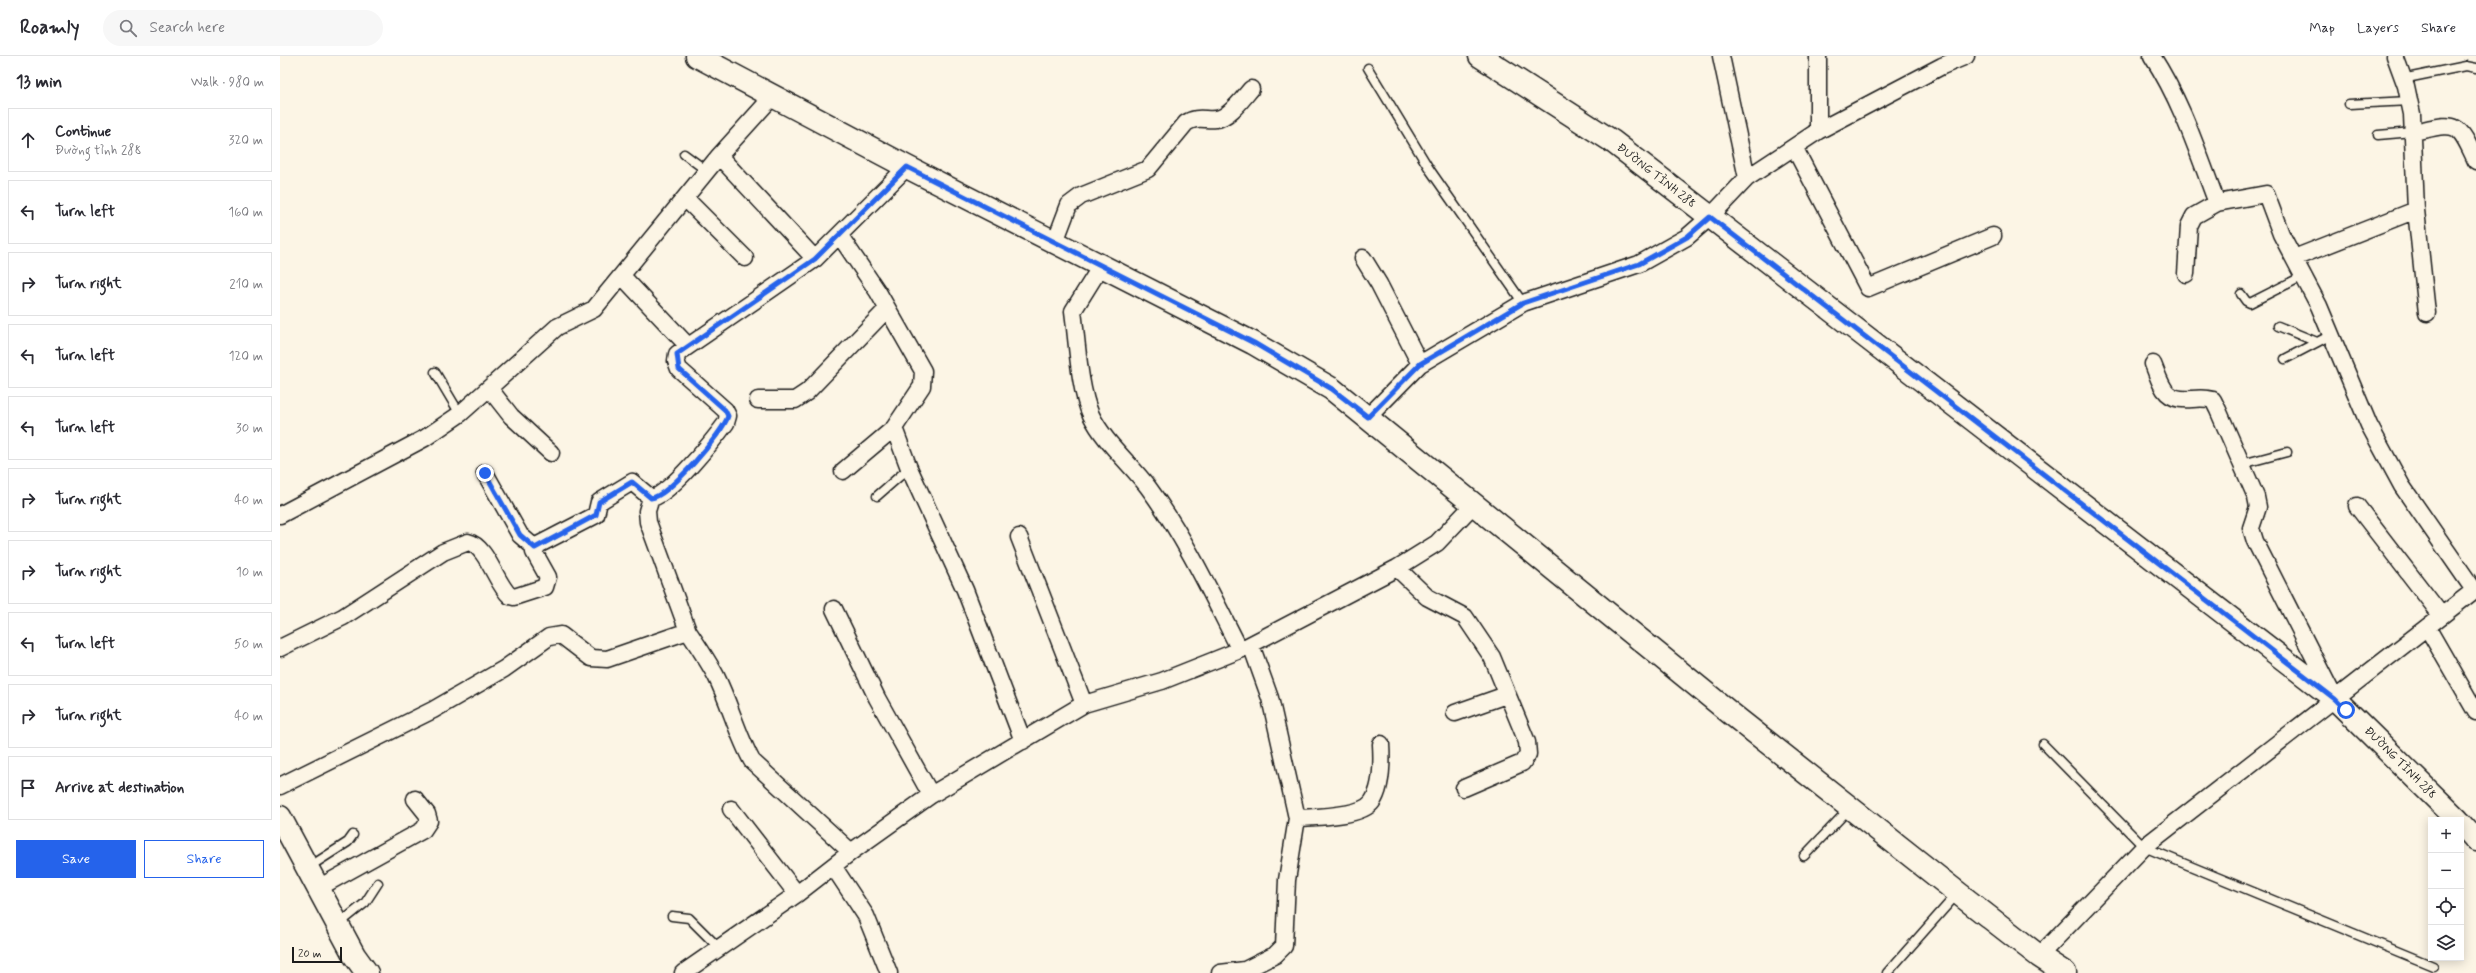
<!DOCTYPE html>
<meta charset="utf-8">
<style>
:root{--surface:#fff;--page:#f7f7f7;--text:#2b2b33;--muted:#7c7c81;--line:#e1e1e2;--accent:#2563eb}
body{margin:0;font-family:Mynerve,sans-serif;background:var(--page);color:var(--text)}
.controls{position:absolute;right:12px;bottom:12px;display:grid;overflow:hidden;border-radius:0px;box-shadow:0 2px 10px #0003}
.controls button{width:36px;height:36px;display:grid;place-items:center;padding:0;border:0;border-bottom:1px solid var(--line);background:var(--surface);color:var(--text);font:20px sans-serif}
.scale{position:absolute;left:12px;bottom:10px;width:50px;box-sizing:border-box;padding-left:4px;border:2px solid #1c1c1c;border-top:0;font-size:11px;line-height:14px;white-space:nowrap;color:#1c1c1c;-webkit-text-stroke:3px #fcf5e5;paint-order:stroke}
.stop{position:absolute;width:12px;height:12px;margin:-9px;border:3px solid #2563eb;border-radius:50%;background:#fff}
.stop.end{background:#2563eb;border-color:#fff;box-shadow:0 1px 4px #0008}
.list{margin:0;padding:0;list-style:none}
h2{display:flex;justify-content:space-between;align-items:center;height:52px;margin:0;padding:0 16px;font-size:17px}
h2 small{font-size:13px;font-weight:400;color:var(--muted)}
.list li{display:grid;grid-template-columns:26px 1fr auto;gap:12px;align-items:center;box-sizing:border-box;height:64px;margin:0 8px 8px;padding:0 8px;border:1px solid var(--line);border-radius:0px}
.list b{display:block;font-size:15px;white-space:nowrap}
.list p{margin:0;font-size:13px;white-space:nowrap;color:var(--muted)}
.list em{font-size:13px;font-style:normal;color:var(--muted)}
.actions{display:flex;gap:8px;padding:12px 16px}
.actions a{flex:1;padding:9px 0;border:1px solid var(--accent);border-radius:0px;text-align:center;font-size:14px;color:var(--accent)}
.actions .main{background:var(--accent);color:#fff}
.icon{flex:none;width:22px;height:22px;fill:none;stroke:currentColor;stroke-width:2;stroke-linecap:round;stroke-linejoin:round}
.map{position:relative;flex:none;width:2196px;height:917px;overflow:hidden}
header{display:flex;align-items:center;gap:24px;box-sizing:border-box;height:56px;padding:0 20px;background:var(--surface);border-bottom:1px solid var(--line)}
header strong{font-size:19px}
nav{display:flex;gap:22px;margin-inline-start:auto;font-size:14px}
.search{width:280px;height:36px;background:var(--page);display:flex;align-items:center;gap:10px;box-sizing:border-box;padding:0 14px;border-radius:22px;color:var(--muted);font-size:15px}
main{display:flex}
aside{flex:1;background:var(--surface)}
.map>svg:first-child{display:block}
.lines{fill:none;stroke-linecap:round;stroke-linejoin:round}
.lane-casing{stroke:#1c1c1c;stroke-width:11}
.street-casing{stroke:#1c1c1c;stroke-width:19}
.secondary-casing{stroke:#1c1c1c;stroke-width:25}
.primary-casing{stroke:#1c1c1c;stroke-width:25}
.lane{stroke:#fcf5e5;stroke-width:8}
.street{stroke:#fcf5e5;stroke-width:16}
.secondary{stroke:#fcf5e5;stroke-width:22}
.primary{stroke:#fcf5e5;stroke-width:22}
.route{stroke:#2563eb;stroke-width:5}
.labels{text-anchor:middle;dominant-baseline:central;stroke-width:3;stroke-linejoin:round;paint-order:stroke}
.street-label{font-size:12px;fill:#1c1c1c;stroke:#fcf5e5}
</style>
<header>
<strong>Roamly</strong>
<div class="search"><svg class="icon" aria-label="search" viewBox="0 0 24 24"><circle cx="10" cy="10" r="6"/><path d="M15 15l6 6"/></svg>Search here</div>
<nav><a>Map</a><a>Layers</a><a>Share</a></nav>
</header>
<main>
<aside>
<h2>13 min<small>Walk · 980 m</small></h2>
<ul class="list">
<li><svg class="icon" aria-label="ahead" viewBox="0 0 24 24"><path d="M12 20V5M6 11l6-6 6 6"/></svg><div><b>Continue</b><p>Đường tỉnh 288</p></div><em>320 m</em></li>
<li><svg class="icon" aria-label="left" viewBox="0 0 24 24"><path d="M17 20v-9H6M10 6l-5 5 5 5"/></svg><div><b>Turn left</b></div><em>160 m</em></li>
<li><svg class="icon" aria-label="right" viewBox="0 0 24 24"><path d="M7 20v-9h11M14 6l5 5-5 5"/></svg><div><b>Turn right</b></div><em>210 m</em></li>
<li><svg class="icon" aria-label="left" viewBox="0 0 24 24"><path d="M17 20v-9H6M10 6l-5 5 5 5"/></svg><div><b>Turn left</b></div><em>120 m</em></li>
<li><svg class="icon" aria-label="left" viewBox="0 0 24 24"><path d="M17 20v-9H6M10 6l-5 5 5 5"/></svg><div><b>Turn left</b></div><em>30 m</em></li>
<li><svg class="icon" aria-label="right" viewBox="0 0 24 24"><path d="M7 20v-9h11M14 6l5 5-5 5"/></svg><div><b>Turn right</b></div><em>40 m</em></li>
<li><svg class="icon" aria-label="right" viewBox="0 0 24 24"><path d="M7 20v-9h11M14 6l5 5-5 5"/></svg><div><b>Turn right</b></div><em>10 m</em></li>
<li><svg class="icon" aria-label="left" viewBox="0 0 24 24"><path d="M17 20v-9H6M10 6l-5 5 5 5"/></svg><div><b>Turn left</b></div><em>50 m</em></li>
<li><svg class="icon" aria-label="right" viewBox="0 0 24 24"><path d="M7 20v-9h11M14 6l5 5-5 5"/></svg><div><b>Turn right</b></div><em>40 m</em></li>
<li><svg class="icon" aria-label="arrive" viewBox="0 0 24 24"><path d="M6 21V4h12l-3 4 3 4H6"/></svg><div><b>Arrive at destination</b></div></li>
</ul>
<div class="actions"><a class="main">Save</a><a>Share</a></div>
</aside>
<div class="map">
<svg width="2196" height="917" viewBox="0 0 2196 917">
<rect width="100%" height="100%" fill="#fcf5e5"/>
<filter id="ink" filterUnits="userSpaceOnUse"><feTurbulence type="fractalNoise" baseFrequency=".025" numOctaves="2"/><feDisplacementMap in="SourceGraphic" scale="8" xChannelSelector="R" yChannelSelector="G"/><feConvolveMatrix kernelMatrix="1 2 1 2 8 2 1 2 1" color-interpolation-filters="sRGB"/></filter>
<g filter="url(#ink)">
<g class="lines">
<g class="lane-casing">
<path id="lane" d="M1088,12L1150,114L1243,247
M2122,23L2186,10L2196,12
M2069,48L2130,45
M2098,79L2133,76
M404,98L427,115
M1961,238L1966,245L1970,247L2023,220
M1998,270L2037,286
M2005,303L2051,279
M155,316L180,358
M1962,408L2007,396
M597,440L629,412
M1763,688L1864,791L2153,910
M1524,800L1570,752
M29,811L68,786L73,779
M392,860L409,862L439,892
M59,868L85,847L98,827
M1607,917L1677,838"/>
</g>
<g class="street-casing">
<path id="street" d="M1441,0L1467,122
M1872,0C1902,46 1918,97 1937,147L1986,138L2001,178L2039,250L2089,369L2122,430L2194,534
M1538,75V0
M2133,76C2177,67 2177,63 2196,105
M1514,91L1588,232L1713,180
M439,100L535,203
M405,142L465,202
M2136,154L2147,257
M560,180L598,236L643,315L642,330L614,372L629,412L685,534L743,685
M775,186L789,149L801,140L868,113L906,67C916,60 924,64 936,63C949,62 963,42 971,33
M1083,202L1099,228L1140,308
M2014,202L2136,154L2132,58L2126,30L2115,0
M821,210L793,255C797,284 799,333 811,359C824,386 850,407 868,431C905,481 932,539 960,594
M1906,218L1909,170L1914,160L1937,147
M342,220L408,290
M1873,308C1882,330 1884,346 1912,343C1920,342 1926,342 1933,344L1938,354L1976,441L1978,451L1971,472L1975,485L2053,639
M209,332L231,360L271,397
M478,344H515L527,336L607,253
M1088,361L1140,308L1243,247L1359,208L1407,181L1430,161L1467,122L1538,75L1662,10L1686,0
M563,415L614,372
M205,417L240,479L255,492
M2077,450L2161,559
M0,459L145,382L180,358L277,271L314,253L439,100L494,39
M739,481L804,648
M1117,512L1147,541L1185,561L1212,601L1247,686L1248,698L1242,707L1184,732
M554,553L597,642L651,739
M2147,571L2196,656
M408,575C418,590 428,605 436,620C450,648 457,678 472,705L571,796L651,739L804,648L882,625L960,594L1117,512L1157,487L1194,448
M0,592L63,561L163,496L188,486C207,490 216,528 230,540L234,541L265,531L268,521L254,496L258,489L316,459L319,446L352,426L371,442C388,441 435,382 446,367L448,360L445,354L399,313L396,305L397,298L535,203L627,111
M1175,657L1226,639
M0,730L153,654L224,613L269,581L281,579L311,602L327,603L408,575L368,466L367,455L371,442
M451,753L517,838
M1017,762C1035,761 1081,761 1092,746C1102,732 1102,705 1101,688
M553,810L586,860L609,917
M40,831L143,774L149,765L147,758L135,743
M1759,900L1864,791L2196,533
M403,917L517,838L571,796
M940,917L965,914L995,899L1004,890L1007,824L1017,762L990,642L971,589"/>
</g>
<g class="secondary-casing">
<path id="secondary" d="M417,0L627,111L973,287L1052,333L1449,656L1678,837L1759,900L1785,917
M0,761L74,899L87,917"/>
</g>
<g class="primary-casing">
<path id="primary" d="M1200,0L1332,85L2055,643L2178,764
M2181,767L2196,784"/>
</g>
<use href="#lane" class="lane"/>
<use href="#street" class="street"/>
<use href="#secondary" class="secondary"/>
<use href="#primary" class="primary"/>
</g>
</g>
<g class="lines" filter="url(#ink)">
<path class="route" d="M205,417L240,479L255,492L316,459L319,446L352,426L371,442C388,441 443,377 448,360L445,354L399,313L397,298L535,203L627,111L974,287L1052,333L1088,361L1140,308L1243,247L1359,208L1407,181L1430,161L2055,643L2066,654"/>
</g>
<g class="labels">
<g class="street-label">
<text transform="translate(1376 120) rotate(38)">ĐƯỜNG TỈNH 288</text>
<text transform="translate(2120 707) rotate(45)">ĐƯỜNG TỈNH 288</text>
</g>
</g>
</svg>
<div class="controls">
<button>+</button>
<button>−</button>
<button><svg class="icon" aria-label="locate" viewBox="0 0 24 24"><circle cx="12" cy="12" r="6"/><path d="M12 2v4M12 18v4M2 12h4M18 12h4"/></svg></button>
<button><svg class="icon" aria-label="layers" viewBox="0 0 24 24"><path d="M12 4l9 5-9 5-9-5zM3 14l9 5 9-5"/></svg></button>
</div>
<div class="scale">20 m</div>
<div class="stop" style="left:2066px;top:654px"></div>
<div class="stop end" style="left:205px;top:417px"></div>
</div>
</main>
